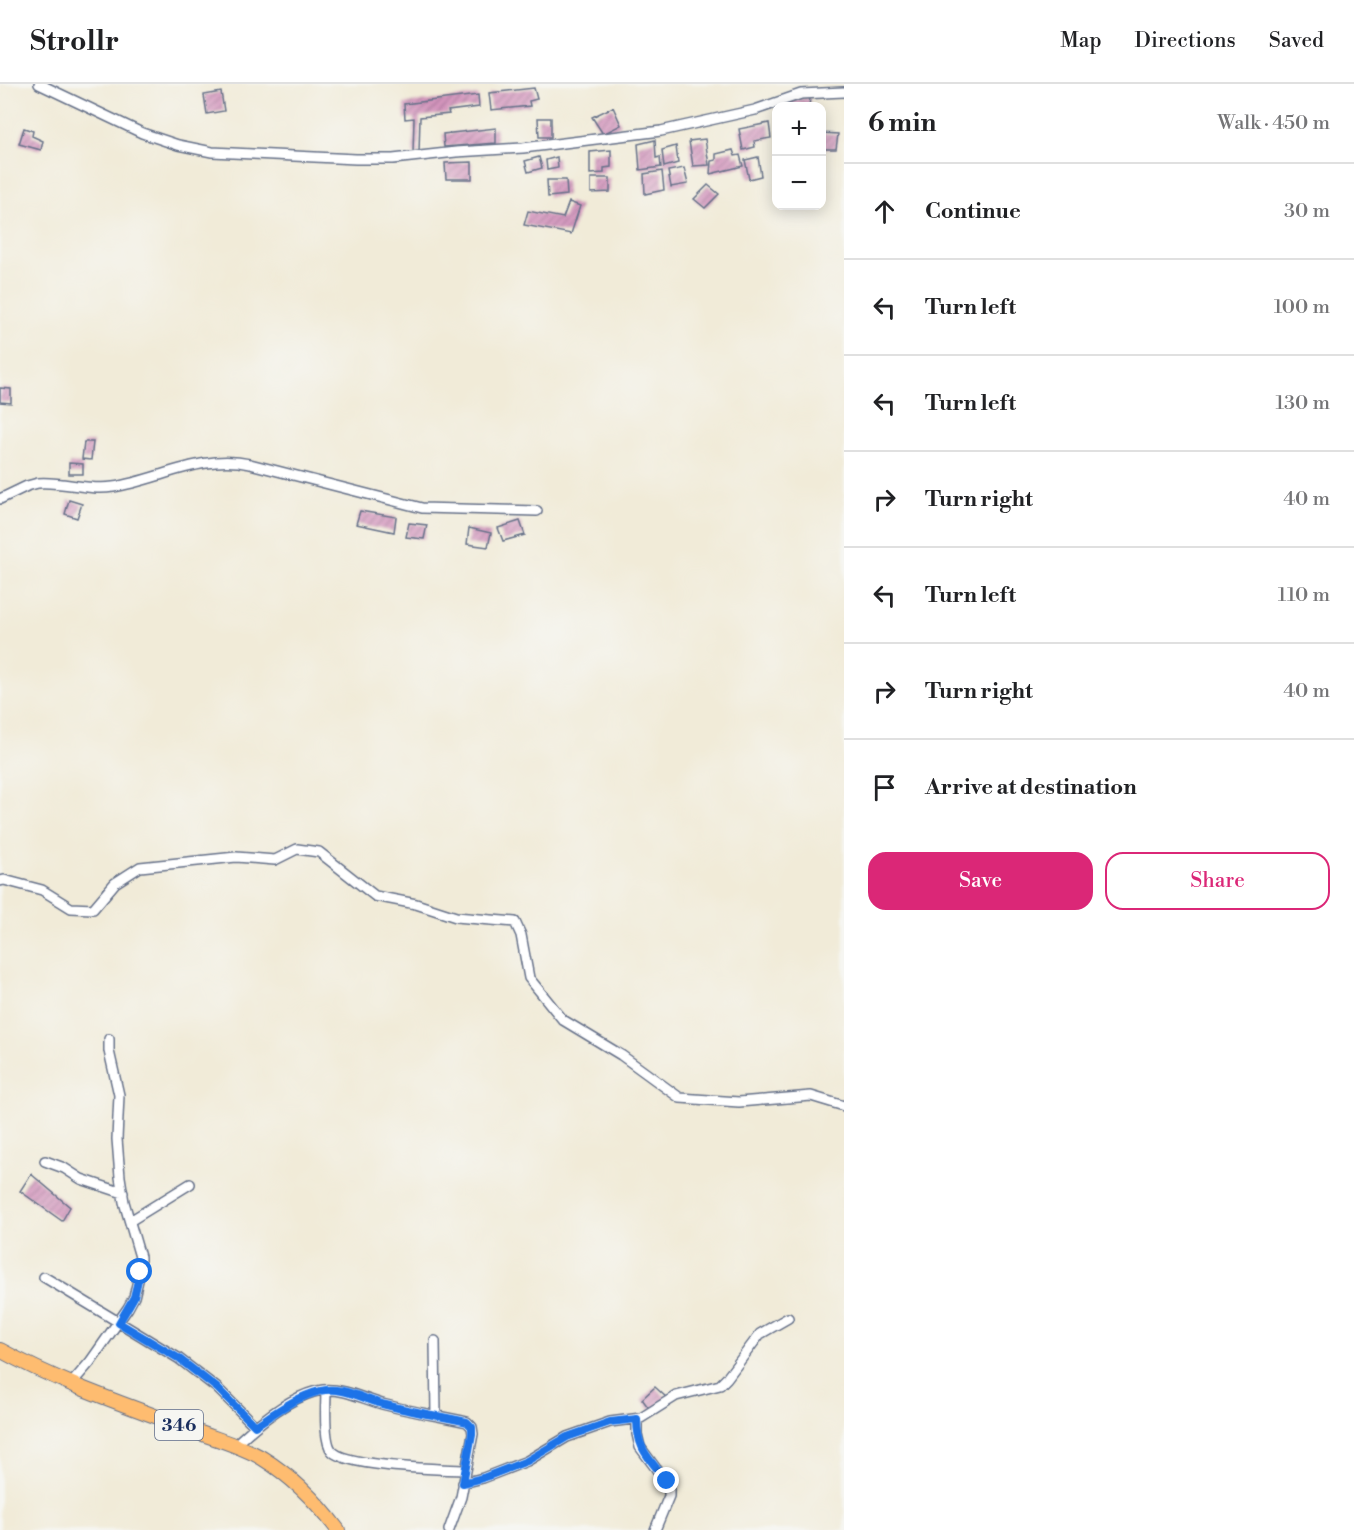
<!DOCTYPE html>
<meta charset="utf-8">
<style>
:root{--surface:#fff;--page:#f2f2f2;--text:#202124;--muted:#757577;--line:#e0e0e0;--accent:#db2777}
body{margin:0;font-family:"Libre Bodoni",serif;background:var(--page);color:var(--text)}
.controls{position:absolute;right:18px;top:18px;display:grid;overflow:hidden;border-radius:12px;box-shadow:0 3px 15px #0003}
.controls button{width:54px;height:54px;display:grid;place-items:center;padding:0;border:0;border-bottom:2px solid var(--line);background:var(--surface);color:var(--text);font:30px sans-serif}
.stop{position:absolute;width:18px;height:18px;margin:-14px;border:4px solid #1a73e8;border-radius:50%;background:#fff}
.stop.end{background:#1a73e8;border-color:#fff;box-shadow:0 2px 6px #0008}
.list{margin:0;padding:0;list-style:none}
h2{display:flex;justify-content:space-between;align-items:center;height:78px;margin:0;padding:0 24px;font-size:26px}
h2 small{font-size:20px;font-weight:400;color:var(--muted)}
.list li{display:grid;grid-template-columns:39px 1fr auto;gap:18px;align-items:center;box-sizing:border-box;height:96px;padding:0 24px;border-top:2px solid var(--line)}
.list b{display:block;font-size:22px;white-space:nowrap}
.list em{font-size:20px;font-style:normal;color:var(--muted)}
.actions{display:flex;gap:12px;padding:18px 24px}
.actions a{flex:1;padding:14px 0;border:2px solid var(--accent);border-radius:18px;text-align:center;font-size:21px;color:var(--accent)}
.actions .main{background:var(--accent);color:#fff}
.icon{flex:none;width:33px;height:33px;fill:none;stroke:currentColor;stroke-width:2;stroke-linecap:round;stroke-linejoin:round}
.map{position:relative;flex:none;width:844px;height:1446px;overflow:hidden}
header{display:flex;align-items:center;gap:36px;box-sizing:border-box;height:84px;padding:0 30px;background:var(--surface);border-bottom:2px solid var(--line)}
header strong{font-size:28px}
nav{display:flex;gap:33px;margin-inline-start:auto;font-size:21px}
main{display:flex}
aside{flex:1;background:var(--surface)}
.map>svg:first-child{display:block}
.building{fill:url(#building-hatch)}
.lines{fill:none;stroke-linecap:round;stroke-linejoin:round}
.minor-casing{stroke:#667189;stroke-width:12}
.primary-casing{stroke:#667189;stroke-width:16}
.minor{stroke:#fff;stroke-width:9}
.primary{stroke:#febc70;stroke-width:14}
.route{stroke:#1a73e8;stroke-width:8}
.labels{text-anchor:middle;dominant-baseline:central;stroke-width:6;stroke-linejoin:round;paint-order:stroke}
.shield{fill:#f6f6f2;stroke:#5d6b8a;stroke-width:1.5}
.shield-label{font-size:18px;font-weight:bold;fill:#1b2f5e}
</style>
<header>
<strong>Strollr</strong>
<nav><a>Map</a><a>Directions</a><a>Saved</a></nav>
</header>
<main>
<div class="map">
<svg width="844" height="1446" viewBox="0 0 844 1446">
<defs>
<pattern id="building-hatch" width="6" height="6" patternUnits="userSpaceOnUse" patternTransform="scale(1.5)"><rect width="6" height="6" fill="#d394bc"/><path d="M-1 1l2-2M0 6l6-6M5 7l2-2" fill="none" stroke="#aa799c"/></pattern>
</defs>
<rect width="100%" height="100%" fill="#f6f6f2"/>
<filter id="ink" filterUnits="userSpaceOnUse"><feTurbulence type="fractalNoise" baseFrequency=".0167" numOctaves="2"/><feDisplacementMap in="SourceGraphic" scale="12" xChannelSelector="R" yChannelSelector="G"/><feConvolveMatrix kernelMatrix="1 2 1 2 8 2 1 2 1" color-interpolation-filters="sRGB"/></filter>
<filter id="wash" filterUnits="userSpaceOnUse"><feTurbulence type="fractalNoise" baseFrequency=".008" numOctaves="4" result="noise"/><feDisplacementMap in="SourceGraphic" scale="24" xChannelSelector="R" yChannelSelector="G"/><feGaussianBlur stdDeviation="1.35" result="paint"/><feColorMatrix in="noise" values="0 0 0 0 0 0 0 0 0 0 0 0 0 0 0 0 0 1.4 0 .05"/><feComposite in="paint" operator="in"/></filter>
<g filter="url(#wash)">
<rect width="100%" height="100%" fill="#f1ebd8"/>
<g id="blocks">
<path class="building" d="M534,4L537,15L529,17L530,22L491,26L489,9Z
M221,8L224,27L207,30L204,11Z
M478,11L479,23L448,27L449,30L420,33L419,70H413L414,34L405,35L404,20Z
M787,14H810L809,22H788Z
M613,23L621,41L603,50L592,33Z
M538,34H551V53H539Z
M769,39L771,54L754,57L755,63L743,66L739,45Z
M24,44L33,47L32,52L43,57L41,66L19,60Z
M496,44V59L444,63L443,50Z
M822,49L838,50L836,65H822Z
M705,55L709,81L693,82L689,57Z
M655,56L656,74L660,73L661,83L640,86L638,60Z
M676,62L678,79L664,83L662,66Z
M611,66V83L604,84V89L590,90V68Z
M733,66L735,72L740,71L743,82L710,90L711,77L716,76V70Z
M539,73L542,84L528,88L525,77Z
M557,73L558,84L547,86L546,76Z
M758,73L761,92L749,95L745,76Z
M472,78V95H446L445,79Z
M684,84L688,100L671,103L668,87Z
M662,87L664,106L645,110L644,90Z
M591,94H610V108L591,109Z
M547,96H566L567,111L548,113Z
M708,101L719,110L705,124L694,115Z
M569,118L580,122L571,150L524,141L528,127L563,134Z
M0,304L11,305V319L0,318Z
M84,358H93L91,376L82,375Z
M69,379L83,380V390H69Z
M69,416L82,420L77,434L65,430Z
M360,427L396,433L394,448L356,440Z
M520,437L525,451L503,457L498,444Z
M409,439L427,441L424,455L406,453Z
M469,444L491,449L488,463L467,460Z
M31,1090L70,1123L62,1137L20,1107Z
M655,1303L667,1314L651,1327L642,1315Z"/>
</g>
</g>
<g filter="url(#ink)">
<use href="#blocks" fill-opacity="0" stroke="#667189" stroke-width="1.5"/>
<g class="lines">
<g class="minor-casing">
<path id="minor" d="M39,0L142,49L178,61L212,68L356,75H393L456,68L523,64L661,47L755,26L801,10L844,8
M0,415L27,402L38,399C63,397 89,407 113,403C159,396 202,369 250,380L422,424L537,427
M0,797L4,796L42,806L71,824L93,825L115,799L140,783L236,773L275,776L297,765L319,768L375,812L416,820L456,833L515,838L521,851L529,894L563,936L621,971L680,1014L739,1018L811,1012L844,1022
M45,1077L64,1084L81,1095L123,1109
M130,1137L190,1100
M44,1193L178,1274L217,1304L255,1342
M435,1257L436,1331
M71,1300L90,1278L128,1224L134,1213L140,1188V1173L124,1118L120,1093L117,1055L119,1011L109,967V955
M326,1306C326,1319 323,1357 332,1367C346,1383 441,1385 465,1386
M637,1335V1350L640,1363L669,1402V1412L655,1446
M234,1362C256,1341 292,1310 323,1306C345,1304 365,1316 386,1321C413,1328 440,1332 467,1338L472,1343L473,1350L461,1413L449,1446
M463,1399L483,1394L527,1377L567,1353L610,1338L641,1334L676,1312L720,1301L727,1294L760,1250L788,1234"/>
</g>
<g class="primary-casing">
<path id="primary" d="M0,1266C60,1299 126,1321 190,1345C214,1355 240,1361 262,1374C293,1393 317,1418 338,1446"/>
</g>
<use href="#minor" class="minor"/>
<use href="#primary" class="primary"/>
</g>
</g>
<g class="lines" filter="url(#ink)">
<path class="route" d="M140,1188L134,1213L119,1239L178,1274L217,1304L255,1342C275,1329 296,1313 320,1307C341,1301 365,1316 386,1321C413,1328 440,1332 467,1338L472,1343V1350L463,1399L483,1394L527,1377L567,1353L610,1338L637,1335C637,1366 649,1374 667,1397"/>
</g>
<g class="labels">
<rect class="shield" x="155" y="1326" width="48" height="30" rx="4.5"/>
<g class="shield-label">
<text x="179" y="1341">346</text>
</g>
</g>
</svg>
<div class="controls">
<button>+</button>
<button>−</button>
</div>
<div class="stop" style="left:140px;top:1188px"></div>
<div class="stop end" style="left:667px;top:1397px"></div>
</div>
<aside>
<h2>6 min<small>Walk · 450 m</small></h2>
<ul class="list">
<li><svg class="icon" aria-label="ahead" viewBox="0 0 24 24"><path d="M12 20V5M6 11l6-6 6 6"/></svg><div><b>Continue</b></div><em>30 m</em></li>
<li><svg class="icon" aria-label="left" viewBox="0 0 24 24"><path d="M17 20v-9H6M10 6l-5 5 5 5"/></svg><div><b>Turn left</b></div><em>100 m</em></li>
<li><svg class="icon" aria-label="left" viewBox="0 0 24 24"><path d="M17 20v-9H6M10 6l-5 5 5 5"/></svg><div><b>Turn left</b></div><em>130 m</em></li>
<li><svg class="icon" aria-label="right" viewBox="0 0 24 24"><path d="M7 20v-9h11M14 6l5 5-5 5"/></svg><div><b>Turn right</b></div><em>40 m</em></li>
<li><svg class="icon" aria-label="left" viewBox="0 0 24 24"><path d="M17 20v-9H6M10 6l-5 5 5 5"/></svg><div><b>Turn left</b></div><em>110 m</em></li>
<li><svg class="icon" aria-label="right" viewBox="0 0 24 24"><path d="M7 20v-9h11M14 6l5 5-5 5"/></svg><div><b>Turn right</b></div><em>40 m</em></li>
<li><svg class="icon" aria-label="arrive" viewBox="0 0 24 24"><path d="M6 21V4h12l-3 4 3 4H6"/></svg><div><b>Arrive at destination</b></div></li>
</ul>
<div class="actions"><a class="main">Save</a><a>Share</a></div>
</aside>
</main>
